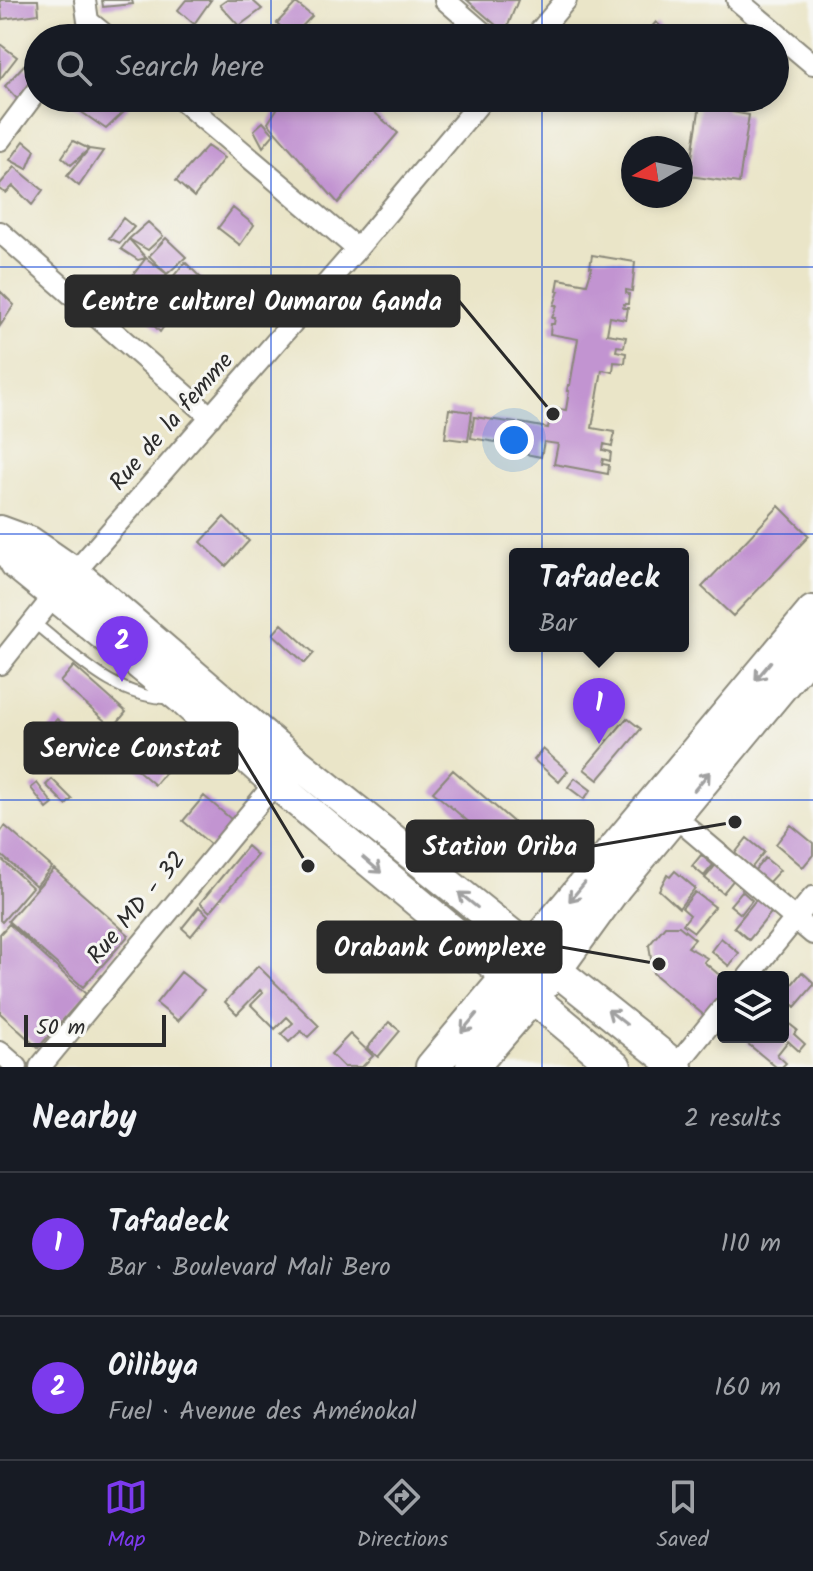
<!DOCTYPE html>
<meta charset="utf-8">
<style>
:root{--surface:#171b24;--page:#20242c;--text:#f1f3f6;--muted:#9ea1a6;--line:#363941;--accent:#7c3aed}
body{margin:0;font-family:Kalam,sans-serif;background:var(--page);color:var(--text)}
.controls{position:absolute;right:24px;bottom:24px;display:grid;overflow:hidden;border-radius:8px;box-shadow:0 4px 12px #0003}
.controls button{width:72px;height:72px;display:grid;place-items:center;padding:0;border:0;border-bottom:2px solid var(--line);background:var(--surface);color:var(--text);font:40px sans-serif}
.compass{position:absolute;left:621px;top:136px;width:72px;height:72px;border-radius:50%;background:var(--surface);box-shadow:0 4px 12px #0003;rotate:261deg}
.scale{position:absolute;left:24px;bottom:20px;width:142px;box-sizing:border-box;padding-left:8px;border:4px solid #2b2b2b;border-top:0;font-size:22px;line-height:28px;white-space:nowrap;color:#2b2b2b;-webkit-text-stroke:6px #f6f6f2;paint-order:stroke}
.you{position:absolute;left:514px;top:440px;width:28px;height:28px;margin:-20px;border:6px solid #fff;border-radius:50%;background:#1a73e8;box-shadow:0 0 0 12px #1a73e833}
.badge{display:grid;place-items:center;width:52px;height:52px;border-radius:50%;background:var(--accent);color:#fff;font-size:26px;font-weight:700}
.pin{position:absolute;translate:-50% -66px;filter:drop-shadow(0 2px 4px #0008)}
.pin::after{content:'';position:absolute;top:42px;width:28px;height:24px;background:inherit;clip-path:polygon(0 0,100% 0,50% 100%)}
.popup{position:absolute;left:509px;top:548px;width:180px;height:104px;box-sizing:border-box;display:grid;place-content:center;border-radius:8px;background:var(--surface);filter:drop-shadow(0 2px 6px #0005);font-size:26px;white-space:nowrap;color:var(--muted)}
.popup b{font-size:30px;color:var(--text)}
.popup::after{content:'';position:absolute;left:50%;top:100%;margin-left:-16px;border:16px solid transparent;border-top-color:var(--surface)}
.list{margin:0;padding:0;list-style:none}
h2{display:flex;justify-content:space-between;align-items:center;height:104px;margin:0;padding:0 32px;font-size:34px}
h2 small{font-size:26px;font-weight:400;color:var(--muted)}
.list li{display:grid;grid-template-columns:52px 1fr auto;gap:24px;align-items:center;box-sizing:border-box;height:144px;padding:0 32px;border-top:2px solid var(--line)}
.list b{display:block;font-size:30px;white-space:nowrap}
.list p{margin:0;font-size:26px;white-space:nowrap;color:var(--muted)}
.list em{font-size:26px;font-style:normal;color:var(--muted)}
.icon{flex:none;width:44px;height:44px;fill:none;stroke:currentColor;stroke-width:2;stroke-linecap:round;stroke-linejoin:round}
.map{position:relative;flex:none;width:813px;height:1067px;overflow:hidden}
.search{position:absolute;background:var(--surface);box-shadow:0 4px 12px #0003;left:24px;right:24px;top:24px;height:88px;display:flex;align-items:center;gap:20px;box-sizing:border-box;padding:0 28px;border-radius:44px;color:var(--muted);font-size:30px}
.sheet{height:392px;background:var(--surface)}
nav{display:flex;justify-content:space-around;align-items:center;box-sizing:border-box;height:112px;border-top:2px solid var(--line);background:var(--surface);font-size:22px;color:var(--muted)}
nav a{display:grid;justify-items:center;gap:4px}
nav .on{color:var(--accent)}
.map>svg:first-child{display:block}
.building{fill:#c294d1}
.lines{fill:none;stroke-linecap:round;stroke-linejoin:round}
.lane-casing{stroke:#8a887a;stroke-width:14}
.street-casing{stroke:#8a887a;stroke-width:24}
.secondary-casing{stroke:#8a887a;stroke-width:34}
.primary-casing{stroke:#8a887a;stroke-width:36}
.lane{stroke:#fff;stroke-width:10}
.street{stroke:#fff;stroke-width:20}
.secondary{stroke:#fff;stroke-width:30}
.primary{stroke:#fff;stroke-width:32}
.oneway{stroke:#a0a0a0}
.grid{fill:none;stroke:#1d4ed8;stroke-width:2;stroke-opacity:0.55}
.labels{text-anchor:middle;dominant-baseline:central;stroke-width:6;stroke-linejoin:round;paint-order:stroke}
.street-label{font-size:24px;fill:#2b2b2b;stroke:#f6f6f2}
.leader{fill:none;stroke:#2b2b2b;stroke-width:3}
.callout-dot{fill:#2b2b2b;stroke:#f6f6f2;stroke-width:3}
.callout{fill:#2b2b2b;stroke:#2b2b2b;stroke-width:3}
.callout-label{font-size:26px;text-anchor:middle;font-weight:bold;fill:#fff}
</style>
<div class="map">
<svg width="813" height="1067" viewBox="0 0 813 1067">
<rect width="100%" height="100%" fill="#f6f6f2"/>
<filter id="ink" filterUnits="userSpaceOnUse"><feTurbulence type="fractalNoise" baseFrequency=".0125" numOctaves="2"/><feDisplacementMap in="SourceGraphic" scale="16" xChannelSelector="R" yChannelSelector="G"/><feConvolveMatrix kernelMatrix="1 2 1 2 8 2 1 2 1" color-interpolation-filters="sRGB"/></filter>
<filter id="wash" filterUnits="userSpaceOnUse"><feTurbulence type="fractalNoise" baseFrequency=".006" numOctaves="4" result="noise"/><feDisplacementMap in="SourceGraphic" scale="32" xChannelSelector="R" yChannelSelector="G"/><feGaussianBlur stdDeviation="1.8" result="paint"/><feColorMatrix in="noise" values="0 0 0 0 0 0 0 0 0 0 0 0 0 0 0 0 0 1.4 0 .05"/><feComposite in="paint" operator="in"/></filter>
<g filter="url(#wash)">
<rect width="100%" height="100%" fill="#eae5c8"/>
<g id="blocks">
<path class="building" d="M0,0H38L39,14L2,19Z
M102,0H132L133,4L103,7Z
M186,0H211L194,24L178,10Z
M227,0H252L262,9L239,26L220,5Z
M467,0H518L505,33Z
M296,3L312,16L291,38L277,23Z
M656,22L673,38H642Z
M0,44L17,57L0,79Z
M24,65L38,77L20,102L5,86Z
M74,98H116L129,107L106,129L70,104Z
M284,98H358L398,133L338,203L268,123Z
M701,98H728L726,111L749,115L739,183L689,176Z
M263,122L274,134L263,147L254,130Z
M24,141L35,150L27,169L10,160Z
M73,141L89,149L103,151L79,186L67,176L89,149L71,165L62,157Z
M207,146L224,158L194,197L176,181Z
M15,167L43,190L32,205L13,186L6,193L0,190V184Z
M233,208L254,225L240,245L218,228Z
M123,218L134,227L120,243L109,238Z
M148,222L163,236L148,250L129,239L146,258L138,260L121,249L129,239Z
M166,238L186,257L167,274L149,256Z
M592,255L635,262L632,291L626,290V293L629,294L628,304H624L623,308H628L626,320L610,317L607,334L626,337L624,347L617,346L616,351L626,353L625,363L614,362L613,372L602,370L592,428L615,432L612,446L604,444L603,450L611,452L610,461L603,459L602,464L609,465L608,474L554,464L558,444L544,442L541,457L515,452L520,423L548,428L552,408L566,410L569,391H567L568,385H570L578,339L550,334L551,324H554L555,318H552L557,305H554L559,291H557L559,279L587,284L592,267H590Z
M146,258L167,274L150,295L133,275Z
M185,262L203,280L192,297L173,277Z
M168,281L184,297L160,332L146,317Z
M0,291L14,305L0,326Z
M449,409L472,412L468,441L445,438Z
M474,417L516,423L514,445L471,438Z
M779,506L809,536L733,616L702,587Z
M224,517L249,541L226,566L201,542Z
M282,624L314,653L305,663L273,634Z
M74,666L126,712L113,728L60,682Z
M627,718L641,729L598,780L584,769Z
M57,719L92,749L76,768L40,739Z
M163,735L182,752L155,785L135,768Z
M543,749L568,771L559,782L534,760Z
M453,770L533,839L508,855L433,792Z
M575,778L591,790L584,799L568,787Z
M52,779L72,799L66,805L46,785Z
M37,783L53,804L47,809L31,788Z
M204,796L238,825L217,850L183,821Z
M791,825L813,843V855L803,867L776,844Z
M5,826L52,867L36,886L0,854V833Z
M747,838L764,852L749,871L732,857Z
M247,846L257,855L210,912L200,903Z
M701,855L713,865L704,876L692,866Z
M0,858L32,887L2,922L0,920Z
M765,858L780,870L768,883L748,878Z
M718,862L736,877L723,893L705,878Z
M54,869L129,935L83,987L8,921Z
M675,871L695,888L679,908L659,890L667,875L670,877Z
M742,891L752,900L741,914L730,905Z
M695,892L715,907L694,932L683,924L690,915L682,908Z
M759,896L774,909L749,940L734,927Z
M199,907L208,915L191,936L182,928Z
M9,924L86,994L38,1048L0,1013V934Z
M665,926H679L695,939L688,947L707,958L704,962L723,978V989L720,993L723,996L705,1016L653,973L649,945Z
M721,938L739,953L729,966L711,951Z
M258,966L319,1026L308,1037L301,1031L289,1042L281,1034L293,1023L287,1017L275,1029L251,1005L263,993L260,990L237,1014L225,1002Z
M181,972L204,990L178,1021L156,1003Z
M802,972L813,982V986L795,1007L783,995Z
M783,1019L797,1030L794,1034L805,1044L799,1051L788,1041L777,1055L786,1063L782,1067H776L747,1043L752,1037H783Z
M389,1022L400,1031L378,1057L367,1048Z
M350,1034L373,1056L362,1067H344L331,1054Z"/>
</g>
</g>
<g filter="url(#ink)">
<use href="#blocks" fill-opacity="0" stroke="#8a887a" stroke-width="2"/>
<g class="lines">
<g class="lane-casing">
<path id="lane" d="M33,622C74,654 116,700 172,698"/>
</g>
<g class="street-casing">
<path id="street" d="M85,0L88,21L109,38
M445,0L489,38
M737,0L813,64
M534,38L566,0
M179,98L357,249
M0,140L38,89
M0,232L211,417
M0,664L54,596L357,249L484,98
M667,810L813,934
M748,977L813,897
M0,1052L17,1067
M676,1066L723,1008
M40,1067L275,783"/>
</g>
<g class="secondary-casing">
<path id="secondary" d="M0,531L30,542L75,573L275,745L677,1067
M0,537L16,564L181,698L275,783L616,1067"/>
</g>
<g class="primary-casing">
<path id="primary" d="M432,1067L813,612
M472,1067L556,969L616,886L813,648"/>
</g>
<use href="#lane" class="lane"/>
<use href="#street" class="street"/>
<use href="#secondary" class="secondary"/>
<use href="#primary" class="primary"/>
</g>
<defs><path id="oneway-shaft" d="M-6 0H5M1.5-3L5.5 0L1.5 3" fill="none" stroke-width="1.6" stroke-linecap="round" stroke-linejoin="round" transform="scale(2)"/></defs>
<g class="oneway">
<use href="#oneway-shaft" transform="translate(763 671) rotate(130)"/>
<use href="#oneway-shaft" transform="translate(702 781) rotate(-50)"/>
<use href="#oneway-shaft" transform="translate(372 865) rotate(40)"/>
<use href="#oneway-shaft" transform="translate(577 892) rotate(130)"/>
<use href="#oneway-shaft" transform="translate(468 900) rotate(-141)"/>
<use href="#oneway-shaft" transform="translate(617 1017) rotate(-142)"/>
<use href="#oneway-shaft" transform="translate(469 1023) rotate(130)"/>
</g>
</g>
<path class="grid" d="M271,0V38M542,0V38M271,98V1067M542,98V1067M0,267H813M0,534H813M0,800H813"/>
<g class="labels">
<g class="street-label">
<text transform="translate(172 422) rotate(-49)">Rue de la femme</text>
<text transform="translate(137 908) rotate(-50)">Rue MD - 32</text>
</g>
</g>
<path class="leader" d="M553 414L459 301M308 866L237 748M735 822L593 846M659 964L561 947"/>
<g class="callout-dot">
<circle cx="553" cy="414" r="8"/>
<circle cx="308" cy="866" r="8"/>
<circle cx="735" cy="822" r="8"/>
<circle cx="659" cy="964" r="8"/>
</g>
<g class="callout">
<rect x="66" y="276" width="393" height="50" rx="8"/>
<rect x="25" y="723" width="212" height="50" rx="8"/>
<rect x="407" y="821" width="186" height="50" rx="8"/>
<rect x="318" y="922" width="243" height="50" rx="8"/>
</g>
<g class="callout-label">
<text x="262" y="310">Centre culturel Oumarou Ganda</text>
<text x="131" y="757">Service Constat</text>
<text x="500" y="855">Station Oriba</text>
<text x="440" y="956">Orabank Complexe</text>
</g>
</svg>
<div class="controls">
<button><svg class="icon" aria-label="layers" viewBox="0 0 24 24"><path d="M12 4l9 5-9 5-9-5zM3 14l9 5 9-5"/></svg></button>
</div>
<svg class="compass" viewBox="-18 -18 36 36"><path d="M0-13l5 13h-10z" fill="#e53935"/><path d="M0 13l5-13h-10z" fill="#9ea1a6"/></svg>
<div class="scale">50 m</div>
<div class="you"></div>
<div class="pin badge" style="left:599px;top:744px">1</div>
<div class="popup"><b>Tafadeck</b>Bar</div>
<div class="pin badge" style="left:122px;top:682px">2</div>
<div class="search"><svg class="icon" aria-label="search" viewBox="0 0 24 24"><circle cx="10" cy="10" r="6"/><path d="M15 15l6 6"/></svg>Search here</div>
</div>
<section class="sheet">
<h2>Nearby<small>2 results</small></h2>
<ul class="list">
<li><span class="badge">1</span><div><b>Tafadeck</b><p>Bar · Boulevard Mali Bero</p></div><em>110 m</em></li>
<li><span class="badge">2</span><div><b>Oilibya</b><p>Fuel · Avenue des Aménokal</p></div><em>160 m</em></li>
</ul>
</section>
<nav>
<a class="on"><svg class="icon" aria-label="map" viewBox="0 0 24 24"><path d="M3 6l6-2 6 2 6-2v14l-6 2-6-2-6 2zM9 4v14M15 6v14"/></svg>Map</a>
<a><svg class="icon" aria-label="directions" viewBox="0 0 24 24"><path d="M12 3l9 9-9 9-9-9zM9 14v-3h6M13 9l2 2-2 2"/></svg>Directions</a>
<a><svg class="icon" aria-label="saved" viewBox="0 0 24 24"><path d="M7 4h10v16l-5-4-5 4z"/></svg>Saved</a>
</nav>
